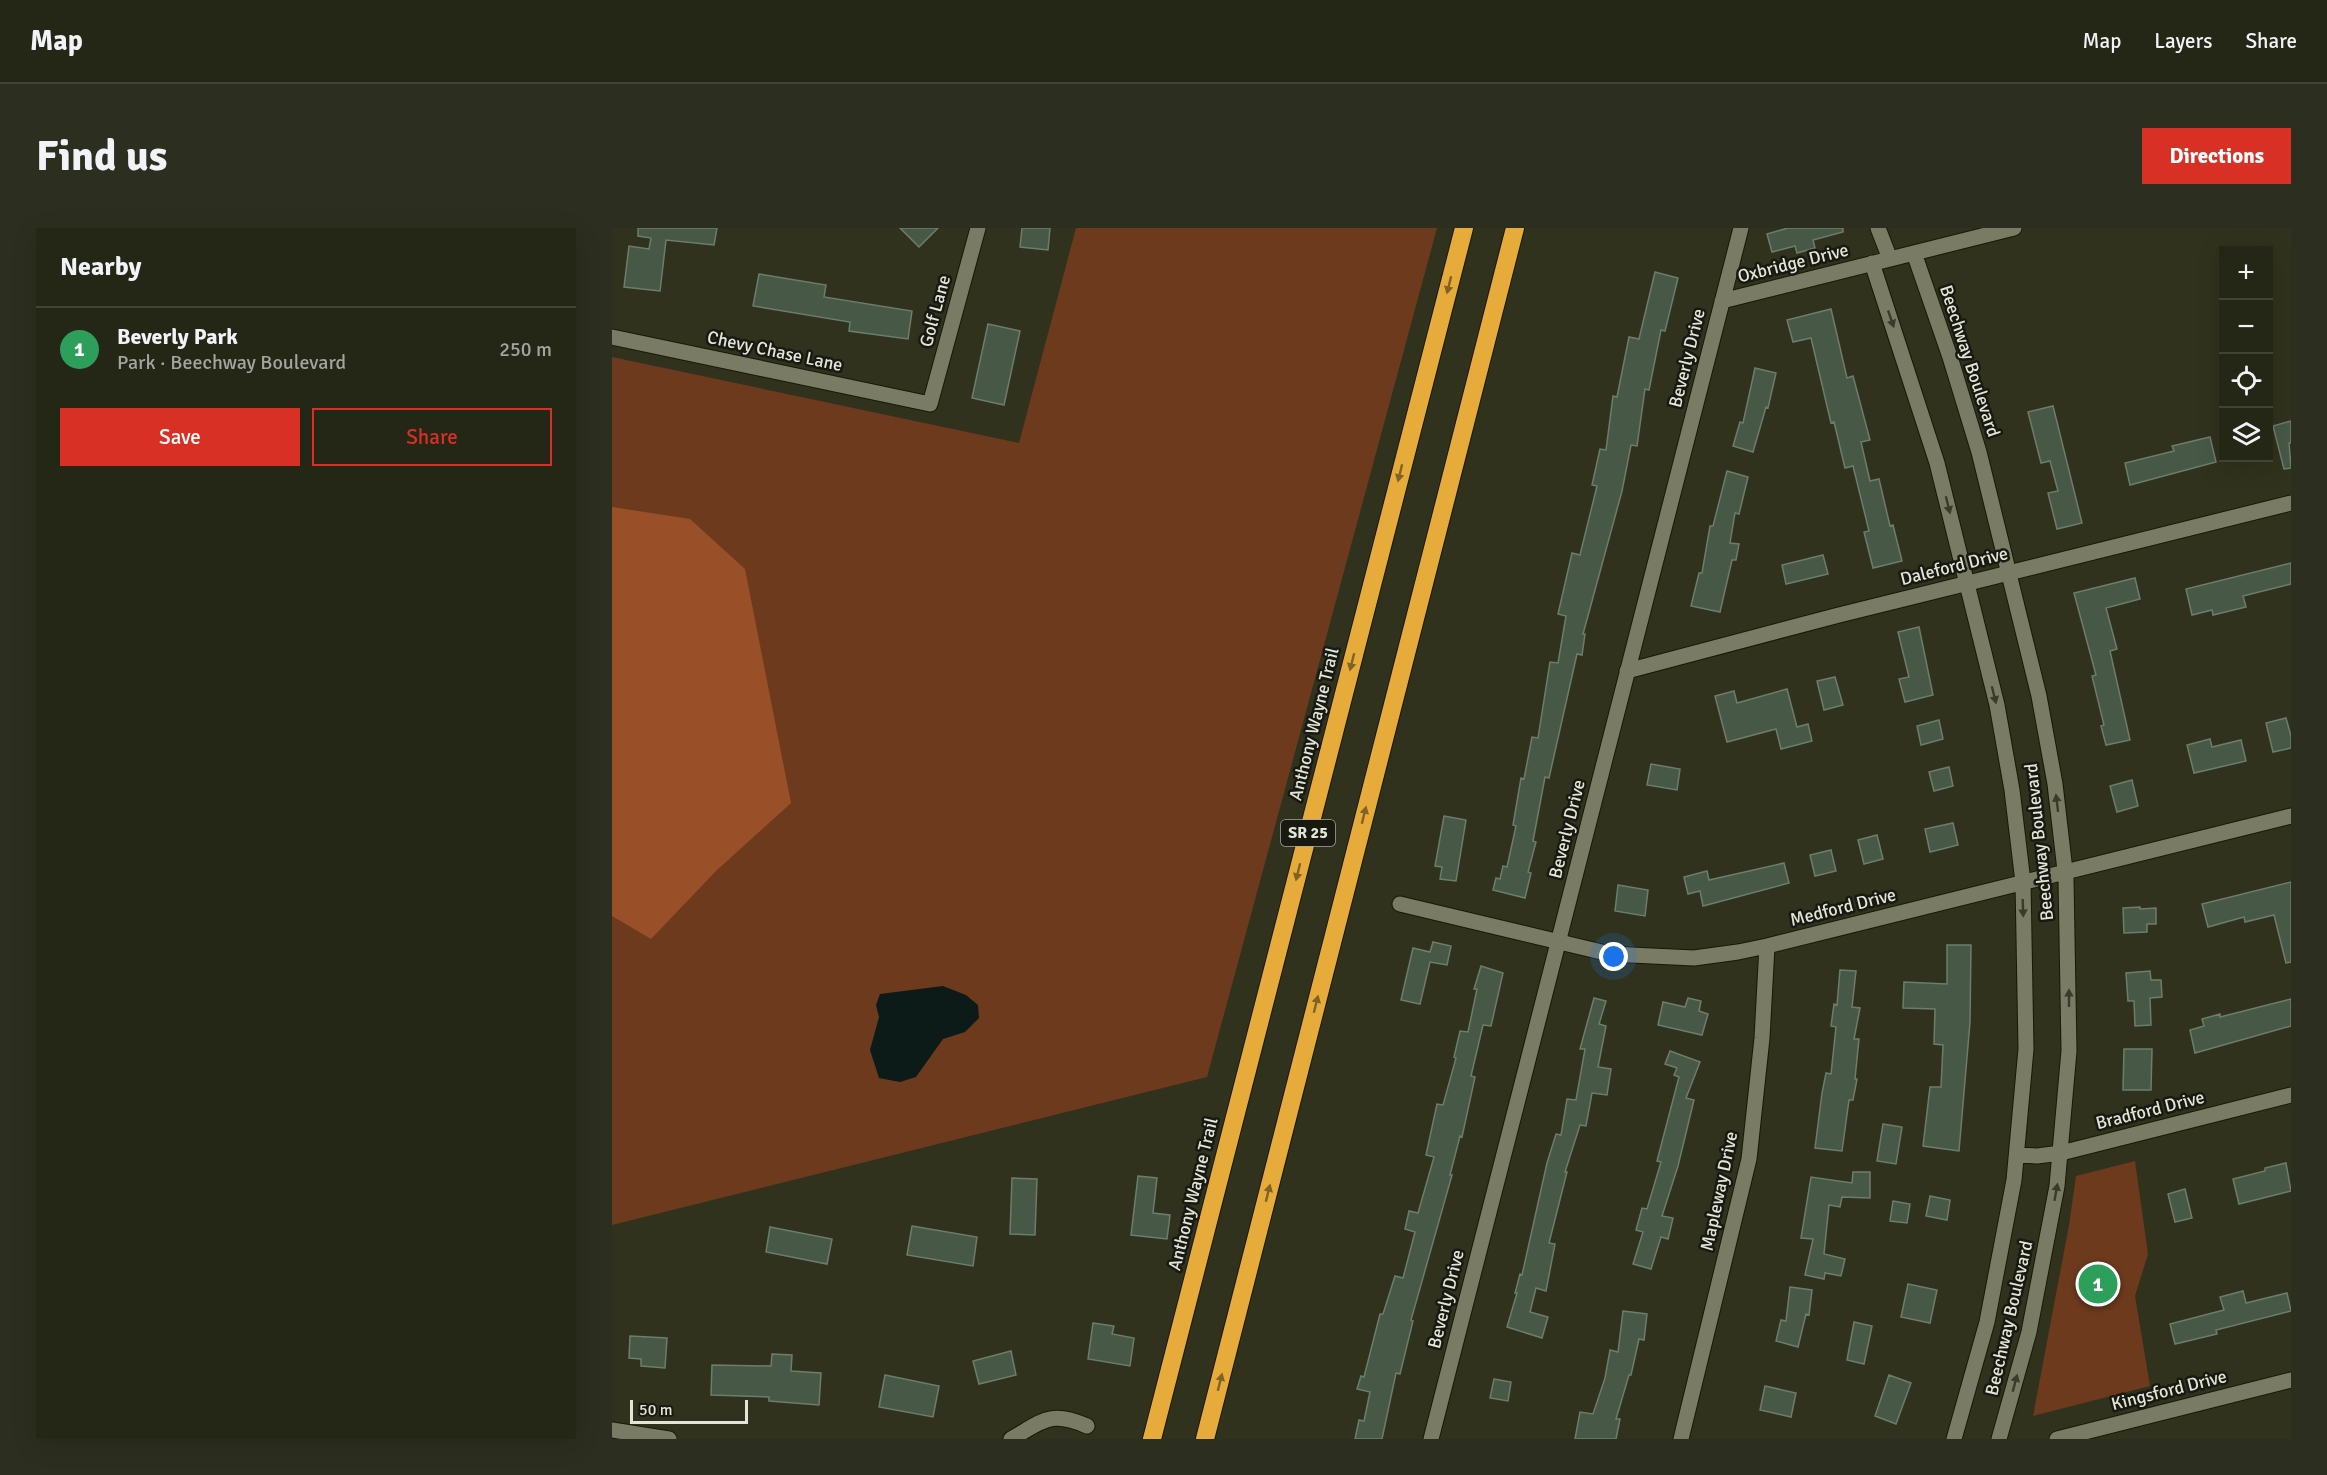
<!DOCTYPE html>
<meta charset="utf-8">
<style>
:root{--surface:#242616;--page:#2c2e1f;--text:#f1f3f6;--muted:#a3a5a1;--line:#414335;--accent:#d93025}
body{margin:0;font-family:Signika,sans-serif;background:var(--page);color:var(--text)}
.controls{position:absolute;right:18px;top:18px;display:grid;overflow:hidden;border-radius:0px;box-shadow:0 6px 24px #0002}
.controls button{width:54px;height:54px;display:grid;place-items:center;padding:0;border:0;border-bottom:2px solid var(--line);background:var(--surface);color:var(--text);font:30px sans-serif}
.scale{position:absolute;left:18px;bottom:15px;width:118px;box-sizing:border-box;padding-left:6px;border:3px solid #e3e5d8;border-top:0;font-size:16px;line-height:21px;white-space:nowrap;color:#e3e5d8;-webkit-text-stroke:4px #181910;paint-order:stroke}
.you{position:absolute;left:1002px;top:729px;width:21px;height:21px;margin:-15px;border:4px solid #fff;border-radius:50%;background:#1a73e8;box-shadow:0 0 0 9px #1a73e833}
.badge{display:grid;place-items:center;width:39px;height:39px;border-radius:50%;background:var(--accent);color:#fff;font-size:20px;font-weight:700}
.pin{position:absolute;translate:-50% -50%;border:3px solid #fff;box-shadow:0 2px 6px #0006}
.list{margin:0;padding:0;list-style:none}
h2{display:flex;justify-content:space-between;align-items:center;height:78px;margin:0;padding:0 24px;font-size:26px}
h2 small{font-size:20px;font-weight:400;color:var(--muted)}
.list li{display:grid;grid-template-columns:39px 1fr auto;gap:18px;align-items:center;box-sizing:border-box;height:84px;padding:0 24px;border-top:2px solid var(--line)}
.list b{display:block;font-size:22px;white-space:nowrap}
.list p{margin:0;font-size:20px;white-space:nowrap;color:var(--muted)}
.list em{font-size:20px;font-style:normal;color:var(--muted)}
.actions{display:flex;gap:12px;padding:18px 24px}
.actions a{flex:1;padding:14px 0;border:2px solid var(--accent);border-radius:0px;text-align:center;font-size:21px;color:var(--accent)}
.actions .main{background:var(--accent);color:#fff}
.icon{flex:none;width:33px;height:33px;fill:none;stroke:currentColor;stroke-width:2;stroke-linecap:round;stroke-linejoin:round}
.map{position:relative;flex:none;width:1679px;height:1211px;overflow:hidden;border-radius:0px}
header{display:flex;align-items:center;gap:36px;box-sizing:border-box;height:84px;padding:0 30px;background:var(--surface);border-bottom:2px solid var(--line)}
header strong{font-size:28px}
nav{display:flex;gap:33px;margin-inline-start:auto;font-size:21px}
.intro{display:flex;align-items:center;justify-content:space-between;box-sizing:border-box;height:144px;padding:0 36px}
h1{margin:0;font-size:42px}
.button{padding:15px 27px;border-radius:0px;background:var(--accent);color:#fff;font-size:21px;font-weight:700}
main{display:flex;gap:36px;padding:0 36px}
aside{flex:1;background:var(--surface);border-radius:0px;box-shadow:0 6px 24px #0002}
.map>svg:first-child{display:block}
.green{fill:#6d3a1e}
.forest{fill:#995028}
.water{fill:#0c1b17}
.building{fill:#485847;stroke:#6c7d6b;stroke-width:1.5}
.lines{fill:none;stroke-linecap:round;stroke-linejoin:round}
.street-casing{stroke:#181906;stroke-width:17}
.highway-casing{stroke:#181906;stroke-width:20}
.street{stroke:#797b64;stroke-width:15}
.highway{stroke:#e6ab3a;stroke-width:18}
.oneway{fill:#7f6225}
.oneway2{fill:#3a3b2d}
.labels{text-anchor:middle;dominant-baseline:central;stroke-width:5;stroke-linejoin:round;paint-order:stroke}
.shield{fill:#181910;stroke:#a6a89c;stroke-width:1.5}
.shield-label{font-size:16px;font-weight:bold;fill:#e3e5d8}
.street-label{font-size:18px;fill:#e3e5d8;stroke:#181910}
</style>
<header>
<strong>Map</strong>
<nav><a>Map</a><a>Layers</a><a>Share</a></nav>
</header>
<div class="intro"><h1>Find us</h1><a class="button">Directions</a></div>
<main>
<aside>
<h2>Nearby<small></small></h2>
<ul class="list">
<li><span class="badge" style="background:#2e9e5b">1</span><div><b>Beverly Park</b><p>Park · Beechway Boulevard</p></div><em>250 m</em></li>
</ul>
<div class="actions"><a class="main">Save</a><a>Share</a></div>
</aside>
<div class="map">
<svg width="1679" height="1211" viewBox="0 0 1679 1211">
<rect width="100%" height="100%" fill="#30321d"/>
<path class="green" d="M464,0H825L595,849L0,997V129L407,215Z
M1523,933L1536,1026L1523,1068L1538,1158L1421,1188L1457,997L1464,948Z"/>
<path class="forest" d="M0,279L78,291L133,341L179,575L104,643L39,711L0,688Z"/>
<path class="water" d="M331,758L354,767L366,777L367,790L353,804L331,811L304,849L288,854L267,850L258,822L267,789L264,777L268,766Z"/>
<path class="building" d="M26,0H105L102,17L54,12L48,63L12,59L17,18L37,21L39,10L26,8Z
M288,0H326L307,19Z
M410,0H438L436,22L408,19Z
M1176,0H1231V4L1201,12L1203,20L1185,25L1183,18L1160,24L1155,6Z
M1043,44L1066,50L1053,103L1049,102L1037,162L1033,161L1025,218L1019,217L1010,263L971,406H973L970,427L965,426L937,550L933,549L921,613L924,614L916,644L919,645L913,670L881,662L884,650L888,651L891,638L895,639L904,598L901,597L909,550L912,551L920,509L926,510L938,434L946,435L954,388L946,386L960,325L968,327L985,258L980,257L988,221L994,222L1001,168L1005,169L1017,109L1027,111Z
M147,46L214,57L212,69L300,83L296,111L237,103L238,94L141,78Z
M1219,81L1235,150L1241,148L1258,212L1249,214L1258,253L1267,251L1278,298L1281,297L1290,333L1261,340L1252,304L1257,303L1241,238L1233,240L1222,194L1219,195L1199,110L1181,114L1175,92Z
M376,96L408,103L392,177L360,170Z
M1143,140L1164,145L1156,180L1154,179L1141,224L1121,218L1128,194L1131,195Z
M1441,178L1470,295L1445,301L1436,265L1446,263L1438,233L1429,235L1416,184Z
M1679,193V215H1677L1679,240L1672,241L1661,198Z
M1598,209L1604,234L1518,257L1513,235L1562,223L1560,218Z
M1115,243L1136,249L1127,286L1123,285L1118,315L1127,316L1124,332H1120L1108,384L1079,378L1087,345H1090L1098,298H1101Z
M1211,327L1216,346L1174,356L1170,337Z
M1679,335V356L1631,368L1634,379L1601,387L1600,382L1580,387L1574,361Z
M1523,350L1528,371L1494,380L1505,421L1498,423L1518,512L1494,517L1489,498L1492,497L1480,448L1484,447L1462,365Z
M1307,399L1321,467L1293,474L1287,451L1297,449L1286,404Z
M1223,449L1231,477L1212,482L1205,453Z
M1175,461L1185,499L1196,496L1200,513L1169,521L1164,501L1115,514L1103,468L1122,463L1125,475Z
M1674,490L1679,508V520L1661,524L1654,495Z
M1327,492L1331,511L1309,517L1305,498Z
M1598,511L1600,519L1629,512L1634,533L1582,545L1575,517Z
M1039,536L1068,541L1065,562L1035,557Z
M1337,539L1341,558L1322,563L1317,544Z
M1520,552L1526,578L1505,584L1498,558Z
M832,588L854,592L844,653L828,651L830,639L823,638Z
M1341,595L1346,617L1318,624L1313,601Z
M1265,607L1271,631L1252,636L1246,612Z
M1219,622L1224,643L1203,648L1198,627Z
M1172,635L1177,655L1091,678L1088,663L1076,666L1072,649L1095,643L1097,652Z
M1679,654V734L1674,735L1662,687L1633,694L1632,689L1596,699L1590,676Z
M1006,657L1036,662L1033,688L1003,683Z
M1528,679V681L1544,680V696H1535V704L1512,705L1511,680Z
M821,714L839,718L835,737L818,734L808,776L789,772L801,720L818,724Z
M1335,717H1359L1358,794L1347,923L1311,918L1318,859H1329L1331,817L1322,816L1323,781L1291,780L1292,754L1335,756Z
M869,738L891,745L879,798L871,797L859,848L863,849L850,909L848,908L838,947H840L799,1092L801,1093L788,1146L784,1145L770,1211H743L747,1192L752,1193L758,1164L745,1161L749,1148L752,1149L768,1086H771L783,1048L791,1050L803,1004L793,1001L797,983L806,985L822,929L814,927L825,876L831,877L844,830L842,829L848,803L856,804L865,761H862Z
M1228,742L1244,743L1240,779L1248,780L1242,811H1247L1243,851H1245L1241,872H1237L1230,923L1203,920L1210,865L1214,845L1219,846L1224,799L1219,798L1222,776L1225,777Z
M1538,743L1539,752H1549L1550,769L1538,770L1539,797L1523,798L1522,773H1516L1514,745Z
M982,770L994,773L987,796L994,798L986,839L999,841L995,867L980,865L974,898L968,897L953,944H955L937,1015L943,1016L934,1063L924,1060L918,1084L936,1089L930,1110L895,1099L905,1065H903L908,1046L910,1047L935,935L944,906L949,907L955,871L964,872L973,821H968Z
M1076,770L1089,773L1087,783L1096,786L1090,807L1046,797L1051,774L1073,779Z
M1679,771V798L1583,825L1578,802L1592,798L1590,791L1608,786V789Z
M1512,821H1540L1539,862H1511Z
M1058,823L1088,834L1074,870L1082,872L1066,938L1050,988L1061,990L1056,1011L1049,1009L1039,1041L1021,1036L1031,1004L1024,1002L1030,980L1035,981L1049,934L1045,933L1067,849L1062,847L1065,840L1053,836Z
M1271,896L1290,899L1284,936L1265,933Z
M1674,935L1679,963L1627,976L1621,951L1653,943V940Z
M1241,944H1258V970L1230,969L1228,979L1217,977L1212,1026L1233,1031L1229,1048L1213,1045L1212,1051L1193,1047L1201,1011L1189,1010L1199,949L1240,955Z
M526,948L545,950L541,985L558,987L555,1011L519,1007Z
M400,950L425,951L423,1007L398,1006Z
M1573,961L1580,990L1563,994L1556,966Z
M1318,968L1338,972L1335,992L1314,988Z
M1281,973L1298,976L1295,995L1278,993Z
M300,998L365,1009L361,1038L295,1027Z
M158,999L220,1011L215,1036L154,1024Z
M1296,1056L1325,1062L1318,1095L1289,1089Z
M1178,1059L1200,1062L1197,1087L1194,1086L1186,1119L1164,1113L1169,1092L1174,1093Z
M1631,1063L1634,1075L1675,1065L1679,1083L1604,1102L1605,1106L1563,1116L1558,1096L1612,1082L1608,1069Z
M1011,1083L1035,1086L1032,1112L1027,1111L1019,1147H1017L1004,1191H1008L1004,1211H963L968,1184L981,1186L993,1150L998,1122L1006,1124Z
M1242,1094L1260,1098L1252,1136L1235,1132Z
M481,1095L502,1098L500,1106L522,1110L518,1138L476,1131Z
M18,1108L55,1110L53,1140L29,1138V1131L17,1130Z
M399,1123L404,1147L367,1156L361,1133Z
M160,1126L180,1127L179,1143L209,1145L207,1177L157,1173V1169L99,1167L100,1137L159,1138Z
M273,1147L327,1158L321,1189L267,1179Z
M1277,1147L1299,1155L1284,1196L1263,1188Z
M882,1151L899,1154L896,1173L878,1170Z
M1153,1158L1184,1165L1179,1189L1148,1182Z"/>
<g class="lines">
<g class="street-casing">
<path id="street" d="M1266,0L1278,31
M1302,25L1338,129L1367,224L1427,468L1443,556L1454,651L1457,823L1445,958L1417,1104L1387,1211
M1260,35L1325,235L1385,477L1400,562L1411,654L1414,821L1402,952L1375,1094L1342,1211
M1110,73L1402,0
M0,109L318,176L366,0
M1015,443L1227,387L1679,275
M788,676L998,726L1082,730L1126,724L1155,718L1679,588
M1405,927L1425,928L1449,925L1679,867
M0,1202L57,1211
M399,1211C431,1193 438,1182 475,1198
M819,1211L1129,0
M1069,1211L1137,931L1150,810L1155,718
M1445,1211L1679,1152"/>
</g>
<g class="highway-casing">
<path id="highway" d="M540,1211L852,0
M593,1211L903,0"/>
</g>
<use href="#street" class="street"/>
<use href="#highway" class="highway"/>
</g>
<defs><path id="oneway-solid" d="M-6-.8H1V-3.2L6.5 0L1 3.2V.8H-6Z" transform="scale(1.5)"/></defs>
<g class="oneway">
<use href="#oneway-solid" transform="translate(837 57) rotate(104)"/>
<use href="#oneway-solid" transform="translate(788 245) rotate(104)"/>
<use href="#oneway-solid" transform="translate(740 434) rotate(104)"/>
<use href="#oneway-solid" transform="translate(752 587) rotate(-76)"/>
<use href="#oneway-solid" transform="translate(686 644) rotate(104)"/>
<use href="#oneway-solid" transform="translate(704 776) rotate(-76)"/>
<use href="#oneway-solid" transform="translate(656 965) rotate(-76)"/>
<use href="#oneway-solid" transform="translate(608 1154) rotate(-76)"/>
</g>
<g class="oneway2">
<use href="#oneway-solid" transform="translate(1279 91) rotate(71)"/>
<use href="#oneway-solid" transform="translate(1336 277) rotate(76)"/>
<use href="#oneway-solid" transform="translate(1382 467) rotate(76)"/>
<use href="#oneway-solid" transform="translate(1445 575) rotate(-97)"/>
<use href="#oneway-solid" transform="translate(1411 680) rotate(88)"/>
<use href="#oneway-solid" transform="translate(1457 770) rotate(-90)"/>
<use href="#oneway-solid" transform="translate(1444 964) rotate(-80)"/>
<use href="#oneway-solid" transform="translate(1403 1155) rotate(-75)"/>
</g>
<g class="labels">
<rect class="shield" x="669" y="592" width="54" height="26" rx="4.5"/>
<g class="shield-label">
<text x="696" y="605">SR 25</text>
</g>
<g class="street-label">
<text transform="translate(1181 35) rotate(-14)">Oxbridge Drive</text>
<text transform="translate(323 83) rotate(-75)">Golf Lane</text>
<text transform="translate(163 123) rotate(12)">Chevy Chase Lane</text>
<text transform="translate(1075 130) rotate(-76)">Beverly Drive</text>
<text transform="translate(1358 133) rotate(72)">Beechway Boulevard</text>
<text transform="translate(1342 338) rotate(-14)">Daleford Drive</text>
<text transform="translate(702 496) rotate(-76)">Anthony Wayne Trail</text>
<text transform="translate(955 601) rotate(-76)">Beverly Drive</text>
<text transform="translate(1427 614) rotate(-96)">Beechway Boulevard</text>
<text transform="translate(1231 679) rotate(-14)">Medford Drive</text>
<text transform="translate(1538 882) rotate(-14)">Bradford Drive</text>
<text transform="translate(1107 963) rotate(-78)">Mapleway Drive</text>
<text transform="translate(581 966) rotate(-76)">Anthony Wayne Trail</text>
<text transform="translate(834 1071) rotate(-76)">Beverly Drive</text>
<text transform="translate(1397 1090) rotate(-77)">Beechway Boulevard</text>
<text transform="translate(1557 1162) rotate(-14)">Kingsford Drive</text>
</g>
</g>
</svg>
<div class="controls">
<button>+</button>
<button>−</button>
<button><svg class="icon" aria-label="locate" viewBox="0 0 24 24"><circle cx="12" cy="12" r="6"/><path d="M12 2v4M12 18v4M2 12h4M18 12h4"/></svg></button>
<button><svg class="icon" aria-label="layers" viewBox="0 0 24 24"><path d="M12 4l9 5-9 5-9-5zM3 14l9 5 9-5"/></svg></button>
</div>
<div class="scale">50 m</div>
<div class="you"></div>
<div class="pin badge" style="left:1486px;top:1056px;background:#2e9e5b">1</div>
</div>
</main>
